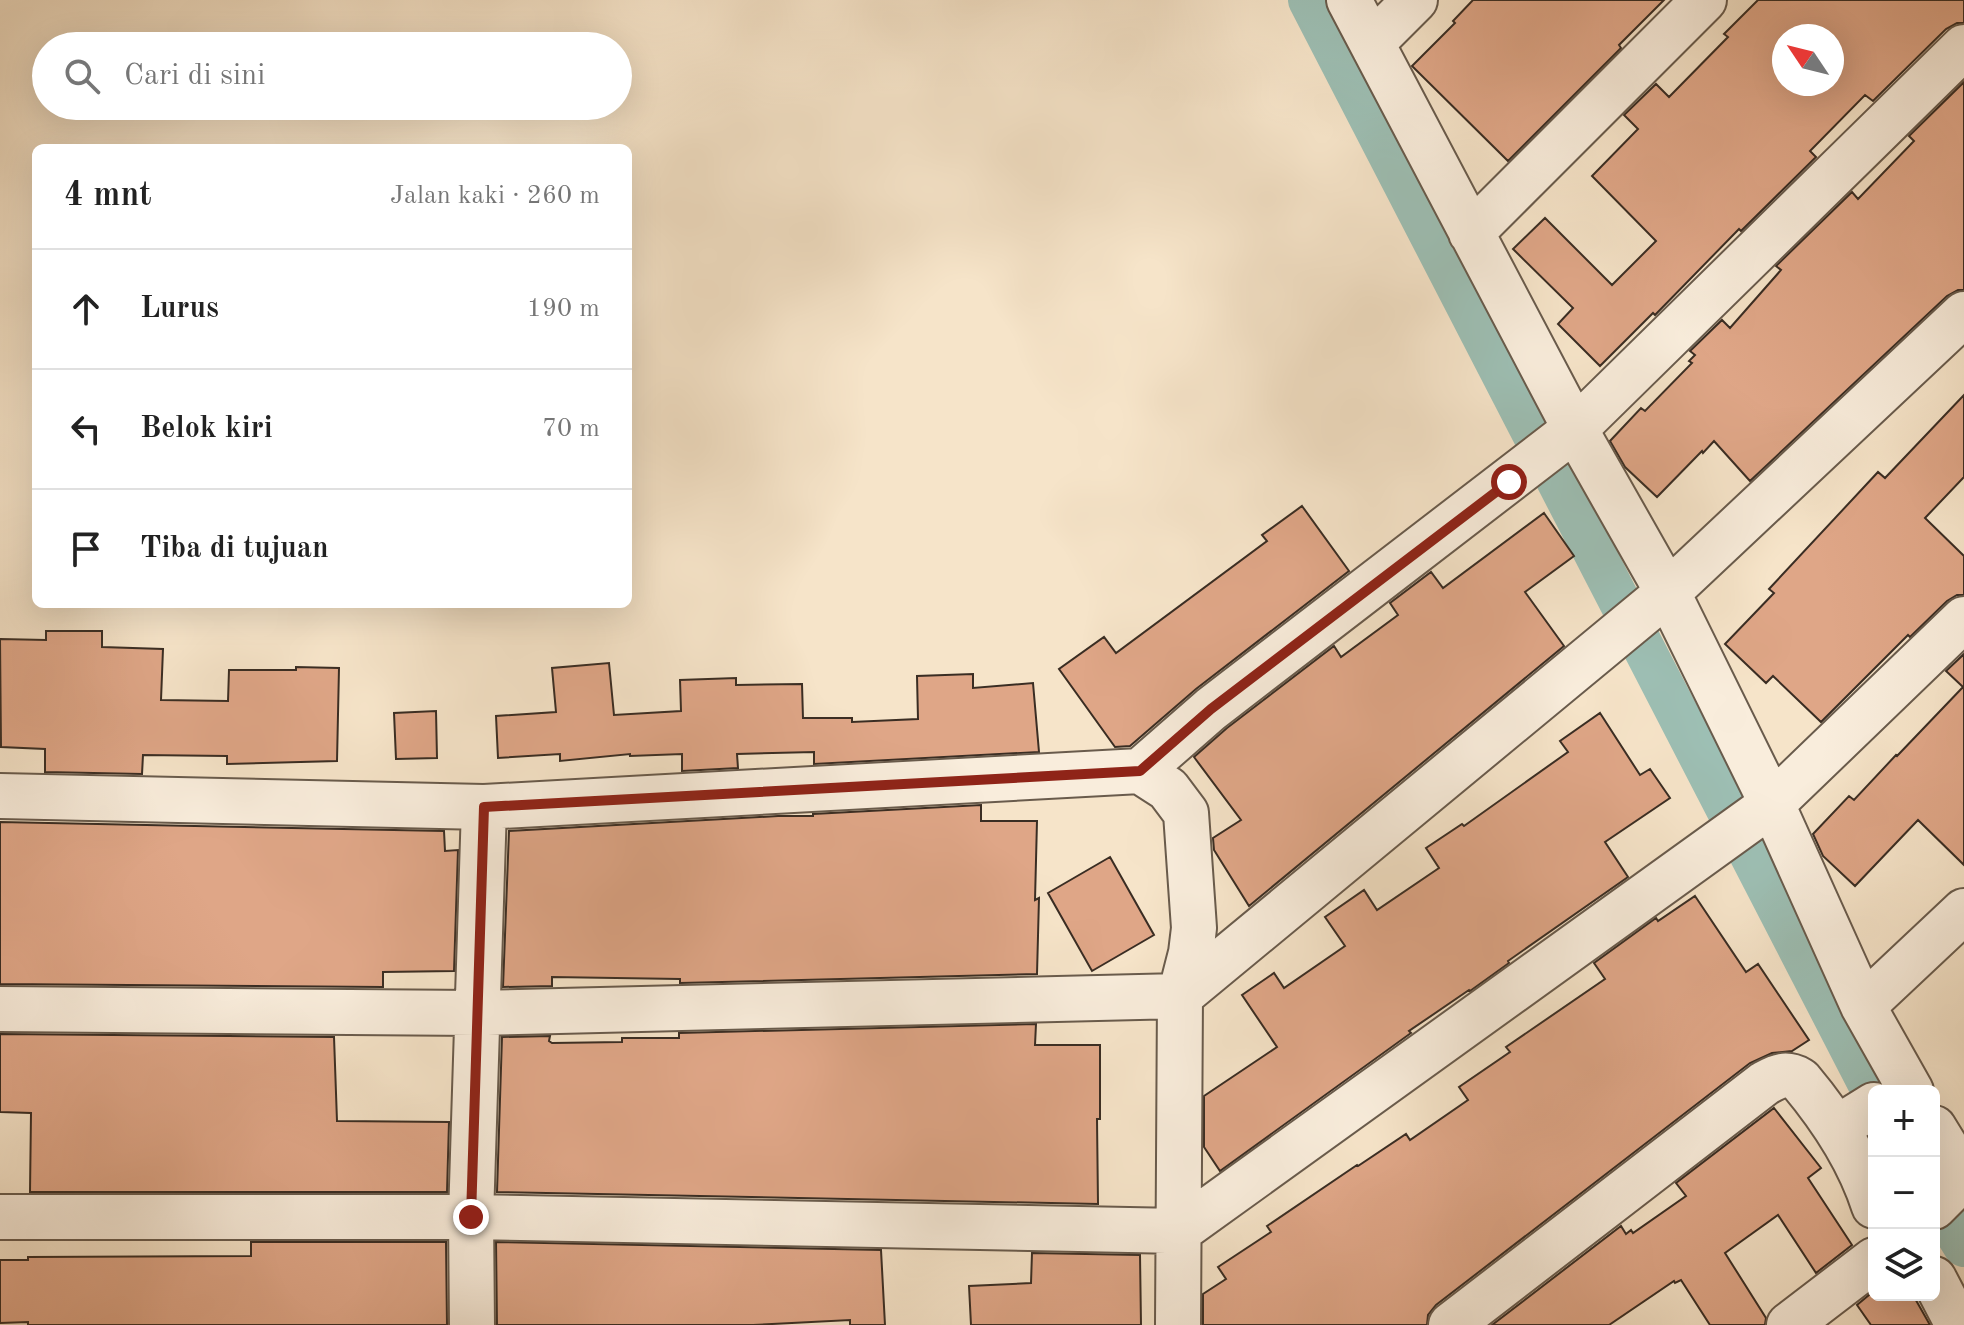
<!DOCTYPE html>
<html lang="id">
<meta charset="utf-8">
<style>
:root{--surface:#fff;--page:#f2f2f2;--text:#222;--muted:#767676;--line:#e0e0e0}
body{margin:0;font-family:"Old Standard TT",serif;background:var(--page);color:var(--text)}
.controls{position:absolute;right:24px;bottom:24px;display:grid;overflow:hidden;border-radius:12px;box-shadow:0 8px 32px #0002}
.controls button{width:72px;height:72px;display:grid;place-items:center;padding:0;border:0;border-bottom:2px solid var(--line);background:var(--surface);color:var(--text);font:40px sans-serif}
.compass{position:absolute;left:1772px;top:24px;width:72px;height:72px;border-radius:50%;background:var(--surface);box-shadow:0 8px 32px #0002;rotate:305deg}
.stop{position:absolute;width:24px;height:24px;margin:-18px;border:6px solid #8f2418;border-radius:50%;background:#fff}
.stop.end{background:#8f2418;border-color:#fff;box-shadow:0 2px 8px #0008}
.list{margin:0;padding:0;list-style:none}
h2{display:flex;justify-content:space-between;align-items:center;height:104px;margin:0;padding:0 32px;font-size:34px}
h2 small{font-size:26px;font-weight:400;color:var(--muted)}
.list li{display:grid;grid-template-columns:52px 1fr auto;gap:24px;align-items:center;box-sizing:border-box;height:120px;padding:0 32px;border-top:2px solid var(--line)}
.list b{display:block;font-size:30px;white-space:nowrap}
.list em{font-size:26px;font-style:normal;color:var(--muted)}
.icon{flex:none;width:44px;height:44px;fill:none;stroke:currentColor;stroke-width:2;stroke-linecap:round;stroke-linejoin:round}
.map{position:relative;flex:none;width:1964px;height:1325px;overflow:hidden}
.search{position:absolute;background:var(--surface);box-shadow:0 8px 32px #0002;left:32px;top:32px;width:600px;height:88px;display:flex;align-items:center;gap:20px;box-sizing:border-box;padding:0 28px;border-radius:44px;color:var(--muted);font-size:30px}
.panel{position:absolute;background:var(--surface);box-shadow:0 8px 32px #0002;left:32px;top:144px;width:600px;height:464px;border-radius:12px}
.map>svg:first-child{display:block}
.lines{fill:none;stroke-linecap:round;stroke-linejoin:round}
.canal{stroke:#9dbfb4;stroke-width:42}
.building{fill:#dfa687;stroke:#3a2d23;stroke-width:2;fill-rule:evenodd}
.minor-casing{stroke:#695b4c;stroke-width:48}
.minor{stroke:#f9eddc;stroke-width:44}
.route{stroke:#8f2418;stroke-width:10}
</style>
<div class="map">
<svg width="1964" height="1325" viewBox="0 0 1964 1325">
<rect width="100%" height="100%" fill="#f6e4c9"/>
<filter id="stains"><feTurbulence type="fractalNoise" baseFrequency=".0025" numOctaves="4"/><feColorMatrix values="0 0 0 0 .2 0 0 0 0 .09 0 0 0 0 .02 0 0 0 .5 -.17"/></filter>
<radialGradient id="worn" r=".72"><stop offset=".6" stop-color="#630" stop-opacity="0"/><stop offset="1" stop-color="#630" stop-opacity=".3"/></radialGradient>
<g class="lines">
<path class="canal" d="M1309,0L1874,1094
M1934,1198L1964,1246"/>
</g>
<path class="building" d="M1473,0H1664L1619,45L1621,48L1508,161L1412,66L1455,23L1453,21Z
M1758,0H1964V23H1957L1946,29L1873,101L1865,95L1810,151L1816,157L1741,231L1739,229L1655,315L1653,313L1600,366L1558,324L1573,308L1513,249L1545,218L1612,285L1656,241L1592,176L1638,129L1624,115L1656,84L1669,97L1728,37L1724,34ZM1784,36H1832V84H1784Z
M1964,82V290H1958L1947,296L1750,481L1714,441L1703,453L1702,451L1657,497L1625,467L1610,441L1641,408L1645,411L1692,363L1689,361L1695,355L1690,351L1722,320L1730,328L1781,270L1776,266L1852,192L1858,199L1914,141L1909,136Z
M1964,395V477L1925,518L1964,556V595H1957L1947,601L1910,637L1908,635L1821,722L1773,676L1766,683L1725,644L1774,593L1769,589L1878,472L1885,478Z
M1302,506L1349,571L1196,689L1130,746L1115,747L1059,669L1104,637L1116,653L1267,541L1262,535Z
M1544,513L1574,556L1525,592L1564,646L1249,906L1214,850L1213,838L1241,820L1194,757L1227,728L1334,646L1341,657L1398,615L1390,603L1431,572L1443,588Z
M46,631H102V647L163,649L161,700L228,701L229,670H296V667L339,668L337,761L227,764V756L143,755L142,774L45,772V749L1,747L0,639L46,640Z
M1964,654V865L1918,820L1855,886L1823,856L1813,834L1849,796L1854,800L1896,755L1897,756L1963,687L1946,671Z
M609,663L614,715L681,711L680,680L736,678V685L802,684L803,718H852V722L918,719L917,676L973,674V688L1033,683L1039,752L814,764V752L737,754L738,768L682,771V754L630,756V754L560,761V754L498,758L496,716L556,712L552,668Z
M436,711L437,758L396,759L394,713Z
M1600,713L1640,775L1650,769L1670,798L1605,842L1628,877L1508,961L1509,963L1470,991L1469,990L1409,1031L1411,1033L1220,1171L1204,1147V1096L1277,1047L1242,995L1274,973L1284,988L1345,946L1325,917L1364,890L1377,910L1439,868L1426,848L1462,824L1464,826L1568,752L1560,741Z
M981,805V821H1037L1035,900L1039,898L1037,974L680,983V979L552,977V986L503,987L509,831L778,816H813V814Z
M0,822L444,831L445,851L458,850L454,971L383,972V987L0,984Z
M1110,857L1154,935L1092,971L1048,893Z
M1695,896L1746,972L1758,964L1809,1040L1792,1051L1772,1053L1750,1063L1436,1305L1428,1315L1427,1325H1203V1294L1226,1279L1218,1267L1271,1232L1267,1226L1357,1165L1358,1166L1406,1134L1410,1140L1468,1100L1459,1087L1510,1052L1506,1047L1605,979L1594,963L1656,918L1658,921Z
M1036,1024L1035,1045H1100V1119H1097L1098,1204L497,1192L502,1037L550,1036L549,1041L552,1043L622,1042V1038H679V1033Z
M0,1034L334,1037L337,1121L449,1122L447,1192H30L31,1113L0,1112Z
M1774,1108L1821,1168L1808,1178L1852,1245L1816,1273L1778,1215L1725,1253L1766,1318L1765,1325H1710L1681,1280L1675,1283L1674,1281L1609,1325H1492L1621,1226L1626,1234L1631,1230L1633,1233L1686,1196L1676,1183Z
M251,1242H446L447,1325H28V1322L0,1323V1260H28V1257L251,1256Z
M496,1242L881,1250L885,1325H850V1320L753,1325H497Z
M1032,1253L1140,1255L1141,1325H971L969,1286L1031,1283Z
M1869,1295H1913L1930,1325H1871L1857,1305Z"/>
<g class="lines">
<g class="minor-casing">
<path id="minor" d="M1349,0L1575,429L1668,593L1772,804L1863,1006L1911,1091
M1372,43L1415,0
M1471,233L1704,0
M0,796L484,807L1140,771
M1863,1006L1964,911
M0,1009L476,1013L1180,996L1665,595L1964,314
M1837,1128L1874,1105
M1934,1128L1964,1177
M1934,1207L1964,1177
M0,1217H471L1179,1231L1772,804L1964,619
M1934,1279L1958,1325
M472,1325L471,1217L484,807
M1178,1325L1180,996L1191,953L1194,928L1186,813L1168,789L1140,771L1211,709L1575,429L1964,47
M1451,1325L1765,1083C1778,1076 1786,1072 1800,1080C1831,1117 1859,1159 1874,1206
M1789,1325L1874,1260"/>
</g>
<use href="#minor" class="minor"/>
</g>
<g class="lines">
<path class="route" d="M471,1217L484,807L1140,771L1211,709L1509,482"/>
</g>
<rect width="100%" height="100%" filter="url(#stains)"/>
<rect width="100%" height="100%" fill="url(#worn)"/>
</svg>
<div class="controls">
<button>+</button>
<button>−</button>
<button><svg class="icon" aria-label="layers" viewBox="0 0 24 24"><path d="M12 4l9 5-9 5-9-5zM3 14l9 5 9-5"/></svg></button>
</div>
<svg class="compass" viewBox="-18 -18 36 36"><path d="M0-13l5 13h-10z" fill="#e53935"/><path d="M0 13l5-13h-10z" fill="#767676"/></svg>
<div class="stop" style="left:1509px;top:482px"></div>
<div class="stop end" style="left:471px;top:1217px"></div>
<div class="search"><svg class="icon" aria-label="search" viewBox="0 0 24 24"><circle cx="10" cy="10" r="6"/><path d="M15 15l6 6"/></svg>Cari di sini</div>
<section class="panel">
<h2>4 mnt<small>Jalan kaki · 260 m</small></h2>
<ul class="list">
<li><svg class="icon" aria-label="ahead" viewBox="0 0 24 24"><path d="M12 20V5M6 11l6-6 6 6"/></svg><div><b>Lurus</b></div><em>190 m</em></li>
<li><svg class="icon" aria-label="left" viewBox="0 0 24 24"><path d="M17 20v-9H6M10 6l-5 5 5 5"/></svg><div><b>Belok kiri</b></div><em>70 m</em></li>
<li><svg class="icon" aria-label="arrive" viewBox="0 0 24 24"><path d="M6 21V4h12l-3 4 3 4H6"/></svg><div><b>Tiba di tujuan</b></div></li>
</ul>
</section>
</div>
